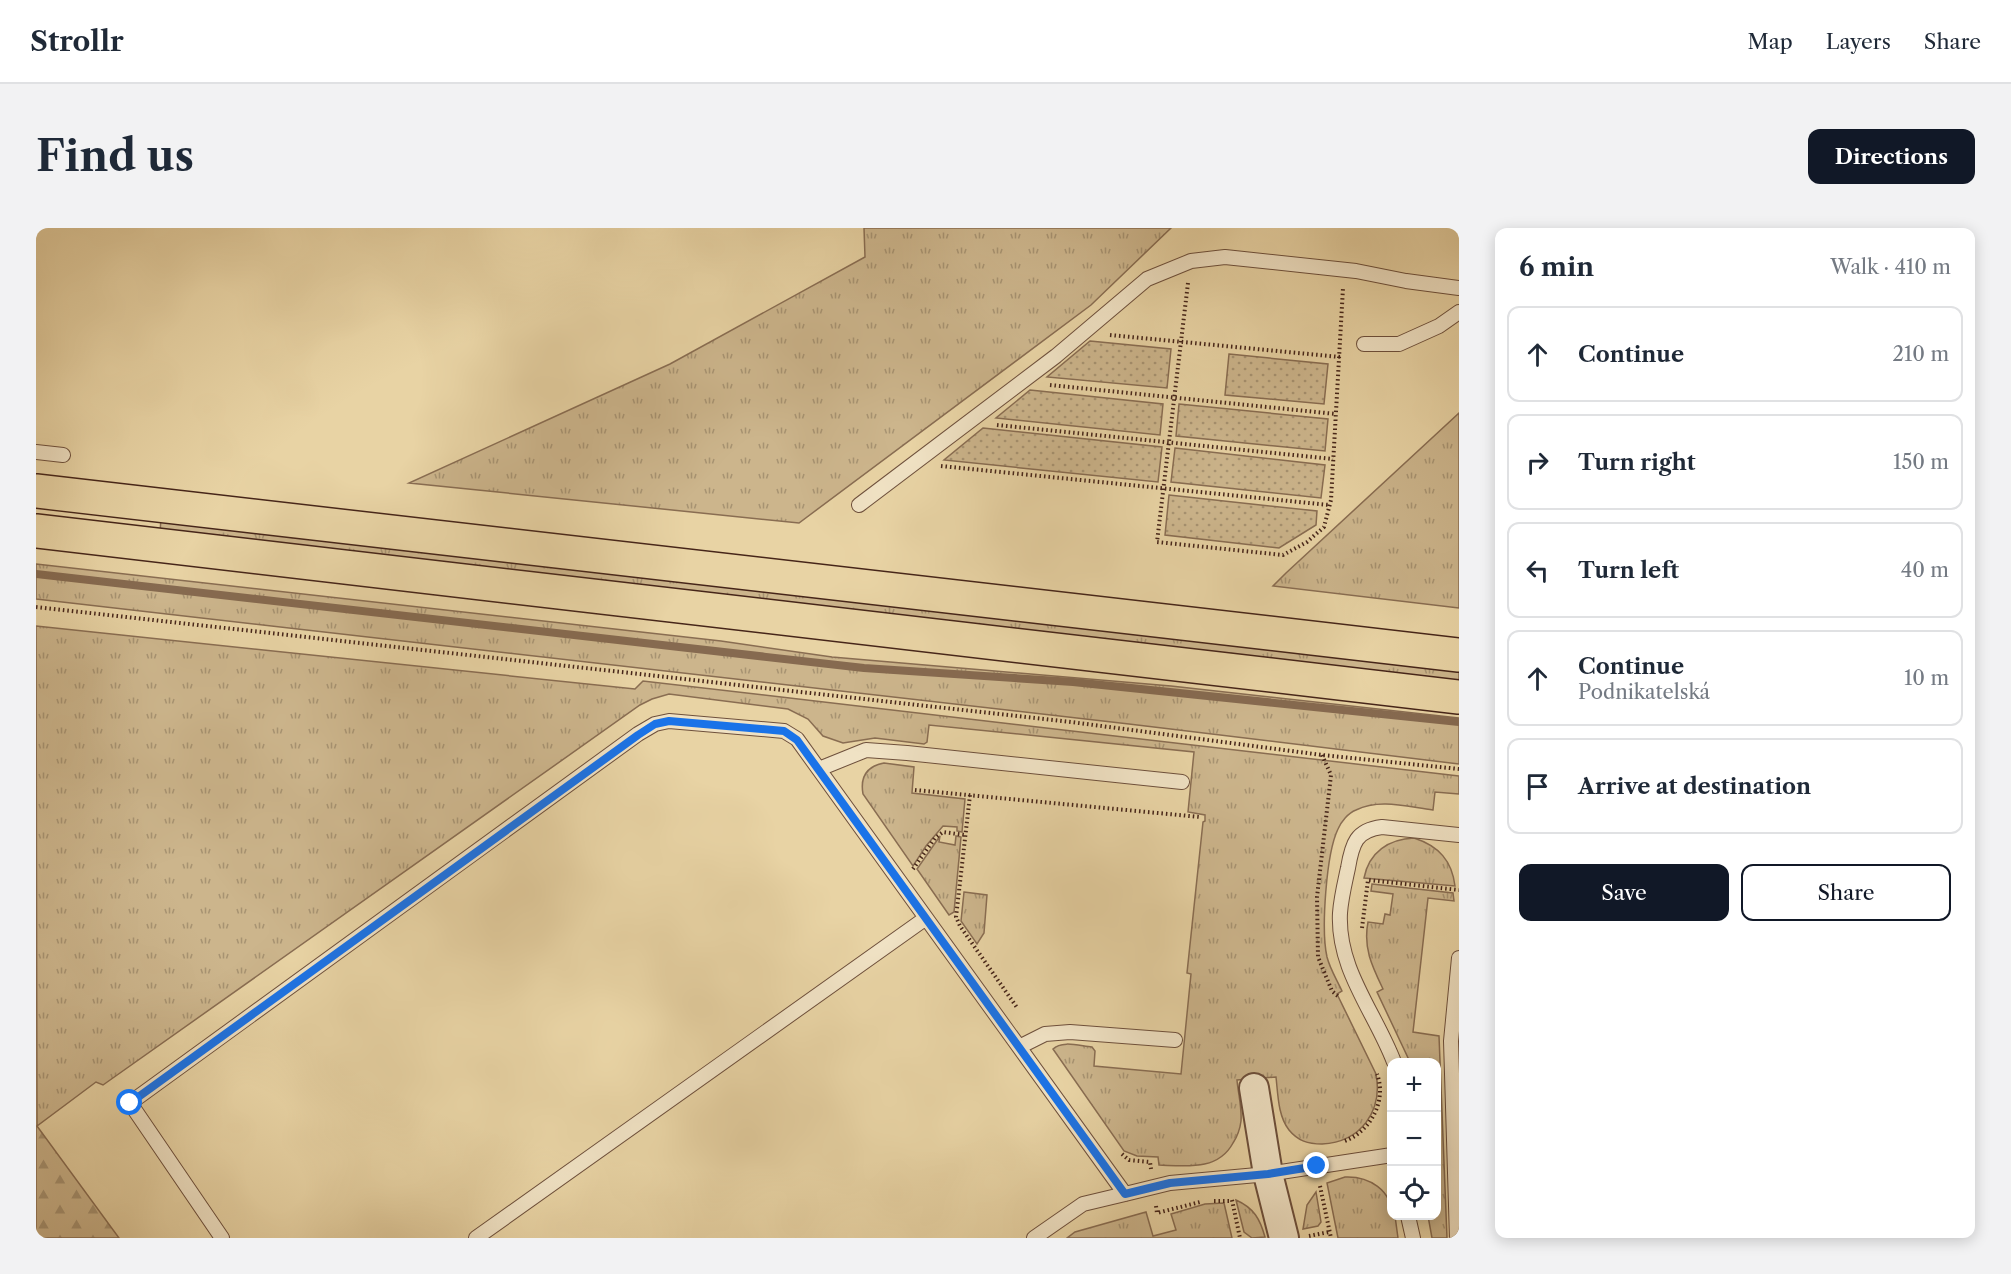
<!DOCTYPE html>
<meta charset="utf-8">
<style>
:root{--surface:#fff;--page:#f2f2f3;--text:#1f2937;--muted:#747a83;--line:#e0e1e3;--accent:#111827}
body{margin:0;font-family:"Libre Caslon Text",serif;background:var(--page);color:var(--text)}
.controls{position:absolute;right:18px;bottom:18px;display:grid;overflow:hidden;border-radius:12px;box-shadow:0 3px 15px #0003}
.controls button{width:54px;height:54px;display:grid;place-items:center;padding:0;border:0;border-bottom:2px solid var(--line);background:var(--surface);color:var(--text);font:30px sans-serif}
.stop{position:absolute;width:18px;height:18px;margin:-14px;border:4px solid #1a73e8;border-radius:50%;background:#fff}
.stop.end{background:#1a73e8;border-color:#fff;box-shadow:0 2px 6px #0008}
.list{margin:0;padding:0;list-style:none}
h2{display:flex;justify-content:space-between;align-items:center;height:78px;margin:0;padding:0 24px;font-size:26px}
h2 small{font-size:20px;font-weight:400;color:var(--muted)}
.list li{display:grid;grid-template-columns:39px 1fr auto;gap:18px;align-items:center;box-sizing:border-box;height:96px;margin:0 12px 12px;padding:0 12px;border:2px solid var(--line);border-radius:12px}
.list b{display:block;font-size:22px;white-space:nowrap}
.list p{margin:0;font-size:20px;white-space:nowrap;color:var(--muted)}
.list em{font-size:20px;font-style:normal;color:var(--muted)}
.actions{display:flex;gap:12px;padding:18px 24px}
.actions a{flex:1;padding:14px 0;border:2px solid var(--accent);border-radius:12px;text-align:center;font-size:21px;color:var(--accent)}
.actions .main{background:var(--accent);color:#fff}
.icon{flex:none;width:33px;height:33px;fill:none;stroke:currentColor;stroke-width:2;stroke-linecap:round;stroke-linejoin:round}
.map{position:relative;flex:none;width:1423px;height:1010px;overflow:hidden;border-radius:12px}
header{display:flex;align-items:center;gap:36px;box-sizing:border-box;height:84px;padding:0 30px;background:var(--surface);border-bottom:2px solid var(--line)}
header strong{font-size:28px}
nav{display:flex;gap:33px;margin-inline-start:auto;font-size:21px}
.intro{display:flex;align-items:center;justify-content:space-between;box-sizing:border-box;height:144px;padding:0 36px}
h1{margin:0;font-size:42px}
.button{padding:15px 27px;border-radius:12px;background:var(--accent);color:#fff;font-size:21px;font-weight:700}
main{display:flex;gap:36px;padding:0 36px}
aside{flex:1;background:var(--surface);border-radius:12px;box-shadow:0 3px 15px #0003}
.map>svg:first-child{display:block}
.grass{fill:url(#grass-tufts);stroke:#896d52;stroke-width:1.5}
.forest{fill:url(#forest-firs);stroke:#896d52;stroke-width:1.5}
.park{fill:url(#park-dots);stroke:#896d52;stroke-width:1.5}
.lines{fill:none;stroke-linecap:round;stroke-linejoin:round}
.stream{stroke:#866a50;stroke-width:8}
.lane-casing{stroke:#6e503c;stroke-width:16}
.street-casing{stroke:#6e503c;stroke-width:32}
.highway-casing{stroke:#462519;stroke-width:36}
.path{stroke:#462519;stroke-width:4;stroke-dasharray:1.5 3;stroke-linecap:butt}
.lane{stroke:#f0e2c4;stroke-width:14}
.street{stroke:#f0e2c4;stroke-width:28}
.highway{stroke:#e8d3a4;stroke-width:33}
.route{stroke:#1a73e8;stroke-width:8}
</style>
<header>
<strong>Strollr</strong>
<nav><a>Map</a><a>Layers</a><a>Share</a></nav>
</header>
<div class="intro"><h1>Find us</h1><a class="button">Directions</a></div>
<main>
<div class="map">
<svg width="1423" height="1010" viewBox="0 0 1423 1010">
<defs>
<pattern id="grass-tufts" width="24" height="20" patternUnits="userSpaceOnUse" patternTransform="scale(1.5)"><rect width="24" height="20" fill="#ccb58c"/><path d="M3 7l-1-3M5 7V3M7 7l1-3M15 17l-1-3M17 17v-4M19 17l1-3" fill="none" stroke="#a79372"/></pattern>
<pattern id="forest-firs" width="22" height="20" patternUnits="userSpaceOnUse" patternTransform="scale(1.5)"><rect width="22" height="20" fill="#ccb58c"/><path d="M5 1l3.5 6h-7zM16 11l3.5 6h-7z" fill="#a79372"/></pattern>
<pattern id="park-dots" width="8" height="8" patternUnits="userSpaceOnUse" patternTransform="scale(1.5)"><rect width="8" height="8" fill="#ccb58c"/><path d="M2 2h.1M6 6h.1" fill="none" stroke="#a79372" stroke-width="1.8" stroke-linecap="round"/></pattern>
</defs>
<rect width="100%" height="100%" fill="#e8d3a4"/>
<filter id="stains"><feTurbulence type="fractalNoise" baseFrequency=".00333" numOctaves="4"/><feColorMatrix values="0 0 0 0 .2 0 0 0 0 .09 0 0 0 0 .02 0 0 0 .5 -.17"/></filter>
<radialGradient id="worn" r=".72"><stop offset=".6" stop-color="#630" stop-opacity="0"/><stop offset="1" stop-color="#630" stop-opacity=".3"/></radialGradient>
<path class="grass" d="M828,0H1135L1055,77L763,295L373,255L634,136L829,29Z
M1423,185V380L1237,358L1250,345Z
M125,290L1423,434V453L124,305Z
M0,336L685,413L796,429L1135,458L1423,490V536L1093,496L0,371Z
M0,398L599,461L607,453L1423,548V566L1399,564L1397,582C1372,579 1344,570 1320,582C1312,585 1305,594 1302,601C1290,626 1285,702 1291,729C1294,741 1301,752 1306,763L1301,766L1340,846C1347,883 1325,914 1286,916C1272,916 1262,913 1253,902C1242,888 1242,867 1240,849L1201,852C1202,865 1206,879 1205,893C1204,901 1201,909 1197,915C1182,943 1150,938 1123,937L1122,929L1101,928L1088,923L1017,821C1026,812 1044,818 1056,819L1059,823L1058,838L1145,846L1155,746L1151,745L1167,594L1169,593V587L1152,584L1158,524L893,497L891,514L888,516L839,510L807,515L787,508L772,491L752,481L633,466L616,471L604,477L67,857L60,854L1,898Z
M848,535L878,539L876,565L929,571L926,604L921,603V599L907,598L890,618L877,638L827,566C824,549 831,538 848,535Z
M904,608L903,614L919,617L920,608L925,609L918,684L913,687L881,641Z
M1378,610C1403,618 1416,633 1419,658L1328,650C1333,624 1353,611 1378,610Z
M1336,656L1417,665L1418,673L1392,670L1377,804L1403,808L1411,1010H1396L1392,988H1400V834H1374L1341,764L1347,761C1336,738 1327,720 1332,694L1347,696L1349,686L1354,687L1357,666L1335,663Z
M928,664L951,667L948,705L941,716L925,693Z
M1309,949C1333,948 1356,962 1356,988H1359L1362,1010H1302L1291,955Z
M1280,964L1285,994L1282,998L1267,1001L1271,977Z
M1200,972C1218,980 1224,991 1229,1009L1216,1010L1208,1004Z
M1188,975L1196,1010H1031L1039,1004L1110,984L1117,1008L1140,1002L1135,986L1169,976Z"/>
<path class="forest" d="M0,898H1L83,1010H0Z"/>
<path class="park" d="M1054,113L1135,121L1131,160L1011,149Z
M1193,126L1292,136L1288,176L1189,167Z
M994,162L1127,176L1124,207L960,190Z
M1143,176L1292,191L1289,223L1140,208Z
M947,200L1126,219L1122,254L908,232Z
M1139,220L1289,237L1285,270L1135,254Z
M1133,267L1281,283L1280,297L1243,320L1129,307Z"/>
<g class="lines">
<path class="stream" d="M0,346L828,440L1037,454L1423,494"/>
<g class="lane-casing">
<path id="lane" d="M1328,116H1363L1403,98L1423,84
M0,224L27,227
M823,277L1020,128L1111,51L1155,33L1189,29L1320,43L1370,53L1423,60
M783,541L830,522L871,525L1146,554
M983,819L1009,806L1034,804L1139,812
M1358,834C1339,784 1301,741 1304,685C1305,670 1309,654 1312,640C1316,616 1320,602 1346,599L1423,607
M1372,988L1377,1010
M186,1010L94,875L602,506L619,496L633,493L748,503L761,511L1089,966
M440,1010L890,690
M998,1010L1047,976L1089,966L1134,955L1232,946L1356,927
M1421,1010L1415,813L1423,730"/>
</g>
<g class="street-casing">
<path id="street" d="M1218,860L1232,946L1248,1010"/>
</g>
<g class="highway-casing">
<path id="highway" d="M0,263L1423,427
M0,303L1423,469"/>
</g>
<path class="path" d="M1152,55L1121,314L1247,327L1271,314L1288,299L1295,272L1307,60
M1074,107L1304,129
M1014,157L1300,186
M961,197L1297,231
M905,238L1293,277
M0,379L1035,494L1286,527L1423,541
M1286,527L1295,547L1281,669L1282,729L1296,763L1303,769
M879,562L1164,589
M934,567L920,689L924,698L982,781
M877,641L899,610L907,604L929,607
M1326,700L1332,652L1423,662
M1309,913C1335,903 1351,872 1341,846
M1086,926L1093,932L1114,934L1115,941
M1284,958L1295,1010
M1196,972L1204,1010
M1178,973H1196
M1120,978L1121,985L1164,974
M1273,1008L1293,1004"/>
<use href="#lane" class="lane"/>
<use href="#street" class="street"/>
<use href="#highway" class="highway"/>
</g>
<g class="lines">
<path class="route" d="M94,875L602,507L619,496L633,493L748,503L761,512L1089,966L1134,955L1232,946L1281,938"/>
</g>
<rect width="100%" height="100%" filter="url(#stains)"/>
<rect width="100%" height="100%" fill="url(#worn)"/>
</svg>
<div class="controls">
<button>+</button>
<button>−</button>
<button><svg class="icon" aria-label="locate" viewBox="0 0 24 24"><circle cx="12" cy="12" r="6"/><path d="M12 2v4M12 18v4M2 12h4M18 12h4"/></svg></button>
</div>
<div class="stop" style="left:94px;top:875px"></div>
<div class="stop end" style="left:1281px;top:938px"></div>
</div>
<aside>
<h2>6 min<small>Walk · 410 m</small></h2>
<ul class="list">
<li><svg class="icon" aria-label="ahead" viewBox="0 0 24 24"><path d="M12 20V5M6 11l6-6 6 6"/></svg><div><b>Continue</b></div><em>210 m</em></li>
<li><svg class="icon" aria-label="right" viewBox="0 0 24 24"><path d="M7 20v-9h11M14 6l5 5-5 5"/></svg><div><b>Turn right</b></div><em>150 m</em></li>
<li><svg class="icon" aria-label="left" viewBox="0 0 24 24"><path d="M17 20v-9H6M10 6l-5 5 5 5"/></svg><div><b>Turn left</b></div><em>40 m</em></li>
<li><svg class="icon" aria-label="ahead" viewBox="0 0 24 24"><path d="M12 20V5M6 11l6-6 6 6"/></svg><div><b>Continue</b><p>Podnikatelská</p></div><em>10 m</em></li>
<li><svg class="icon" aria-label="arrive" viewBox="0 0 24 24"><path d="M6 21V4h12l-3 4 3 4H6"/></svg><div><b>Arrive at destination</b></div></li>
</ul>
<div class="actions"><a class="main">Save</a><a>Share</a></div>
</aside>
</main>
